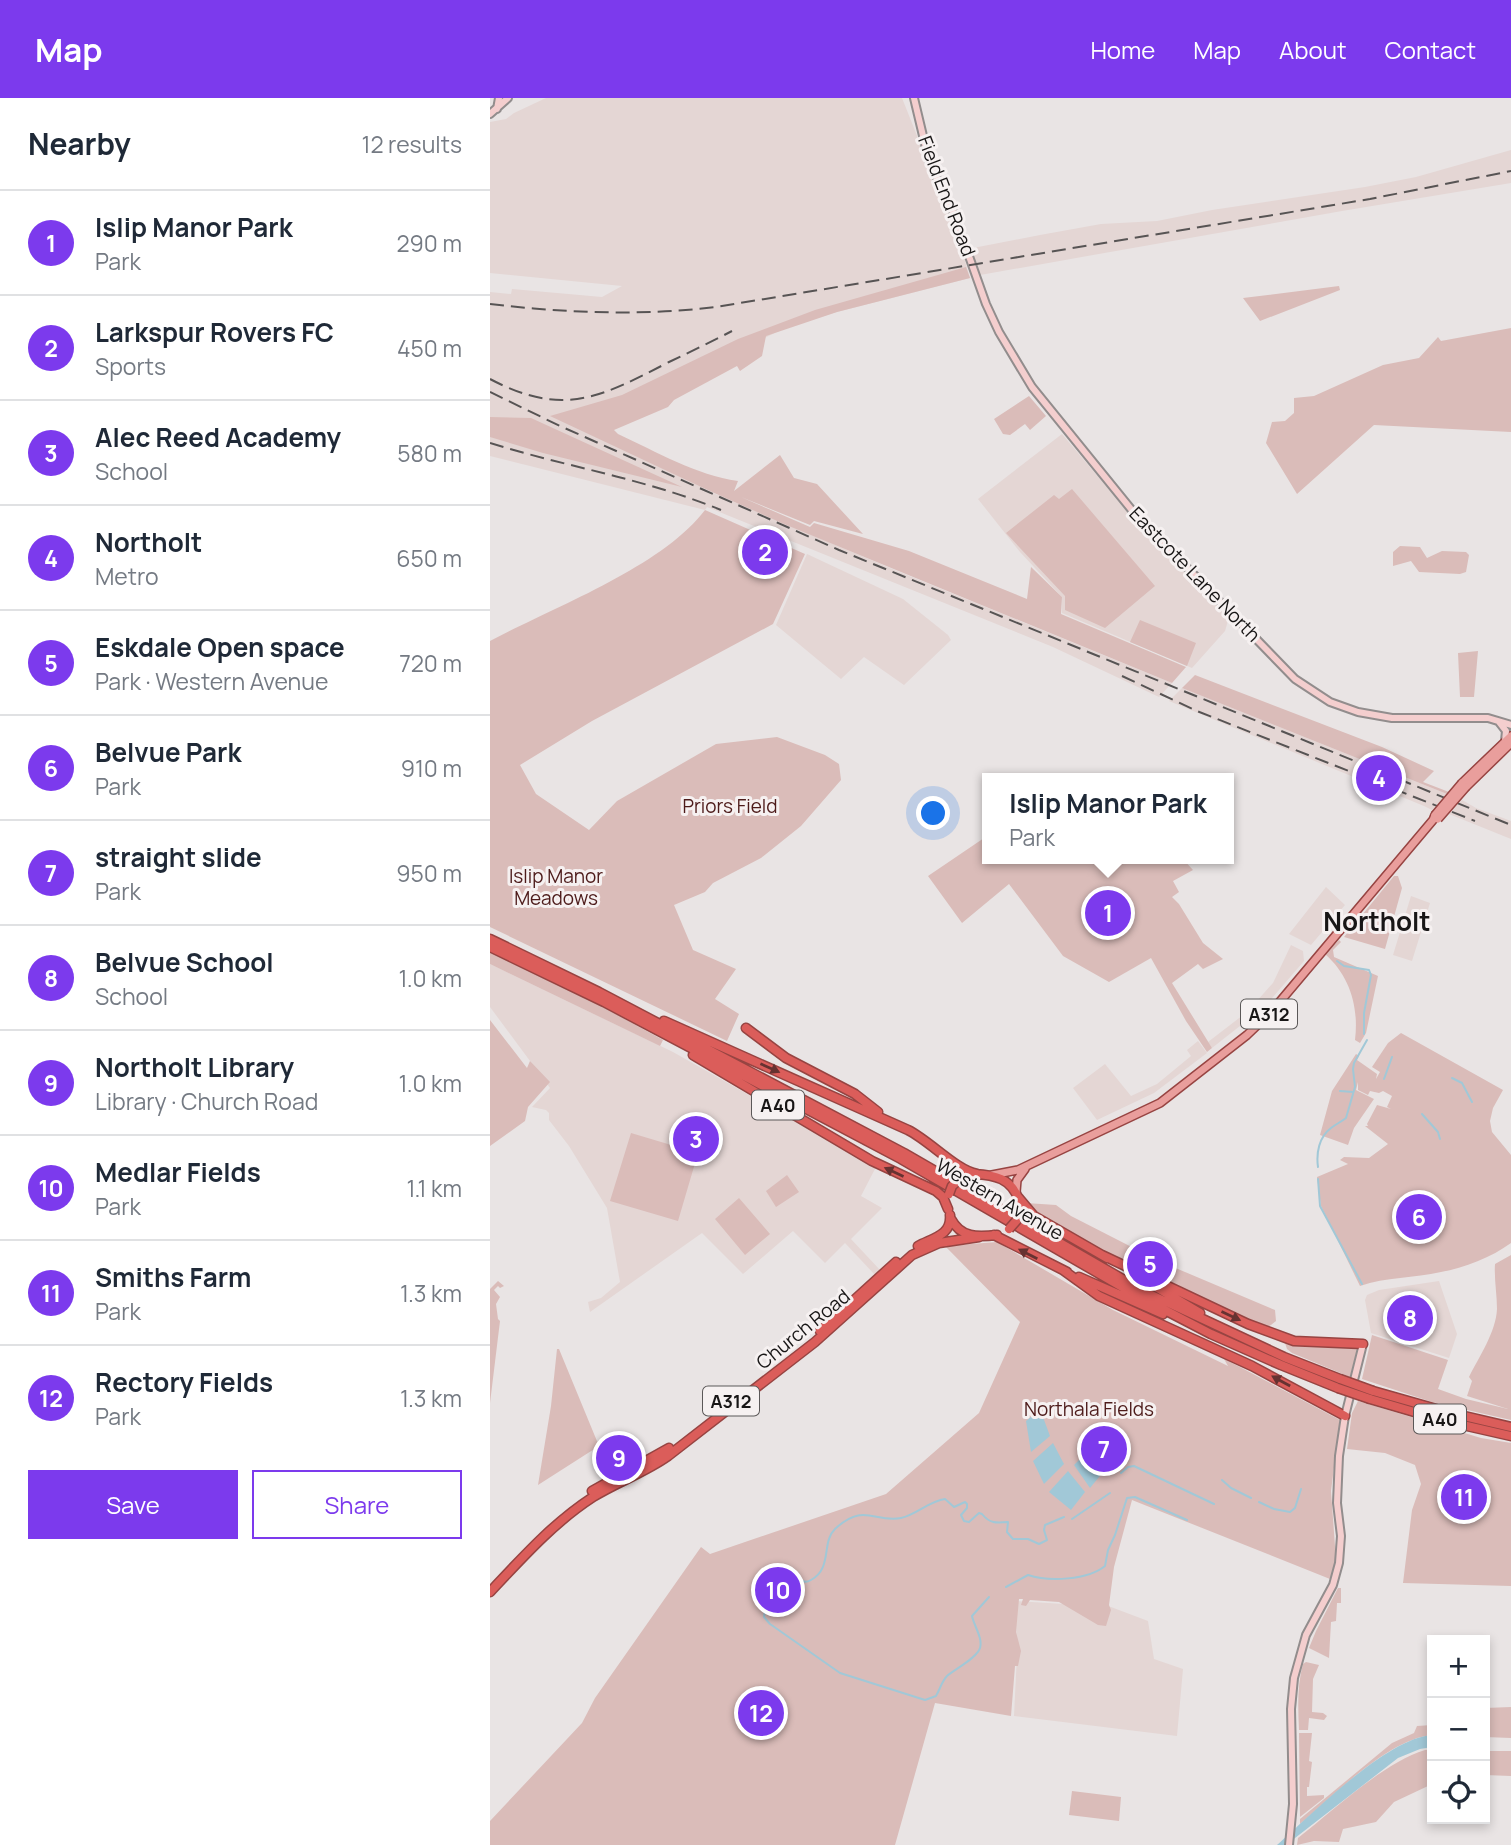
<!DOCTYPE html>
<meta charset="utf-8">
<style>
:root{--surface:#fff;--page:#f6f6f7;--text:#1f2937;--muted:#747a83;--line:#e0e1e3;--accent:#7c3aed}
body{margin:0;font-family:Manrope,sans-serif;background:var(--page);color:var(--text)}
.controls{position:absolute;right:21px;bottom:21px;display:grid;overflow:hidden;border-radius:0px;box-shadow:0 4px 10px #0003}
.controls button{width:63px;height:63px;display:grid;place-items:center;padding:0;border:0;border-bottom:2px solid var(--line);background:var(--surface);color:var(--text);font:35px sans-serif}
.you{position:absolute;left:444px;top:716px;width:24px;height:24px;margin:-18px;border:5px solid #fff;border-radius:50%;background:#1a73e8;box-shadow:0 0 0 10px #1a73e833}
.badge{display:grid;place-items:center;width:46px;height:46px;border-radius:50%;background:var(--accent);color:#fff;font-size:23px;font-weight:700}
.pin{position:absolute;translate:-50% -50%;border:4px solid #fff;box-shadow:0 2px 7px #0006}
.popup{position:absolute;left:492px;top:675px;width:252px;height:91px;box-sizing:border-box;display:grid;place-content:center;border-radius:0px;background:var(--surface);filter:drop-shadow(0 2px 5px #0005);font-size:23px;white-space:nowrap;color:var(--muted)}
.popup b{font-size:26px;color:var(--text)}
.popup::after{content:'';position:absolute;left:50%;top:100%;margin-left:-14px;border:14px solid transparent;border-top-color:var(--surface)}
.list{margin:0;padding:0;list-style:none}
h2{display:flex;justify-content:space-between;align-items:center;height:91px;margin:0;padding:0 28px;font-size:30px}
h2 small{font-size:23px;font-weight:400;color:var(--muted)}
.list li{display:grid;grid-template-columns:46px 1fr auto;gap:21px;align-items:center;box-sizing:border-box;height:105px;padding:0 28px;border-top:2px solid var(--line)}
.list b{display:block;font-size:26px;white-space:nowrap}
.list p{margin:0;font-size:23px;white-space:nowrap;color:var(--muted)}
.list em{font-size:23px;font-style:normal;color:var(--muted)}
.actions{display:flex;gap:14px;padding:21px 28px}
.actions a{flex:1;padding:16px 0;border:2px solid var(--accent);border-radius:0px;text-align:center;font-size:24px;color:var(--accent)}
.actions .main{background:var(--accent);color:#fff}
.icon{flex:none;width:38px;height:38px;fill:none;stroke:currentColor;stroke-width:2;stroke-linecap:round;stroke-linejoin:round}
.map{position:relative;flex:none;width:1021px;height:1747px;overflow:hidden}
header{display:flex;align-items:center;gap:42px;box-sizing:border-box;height:98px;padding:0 35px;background:var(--accent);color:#fff}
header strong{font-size:33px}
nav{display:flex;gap:38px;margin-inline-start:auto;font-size:24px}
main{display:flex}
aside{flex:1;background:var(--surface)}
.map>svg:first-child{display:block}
.built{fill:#e4d6d4}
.green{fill:#dabcb9}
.water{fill:#a1c8d7}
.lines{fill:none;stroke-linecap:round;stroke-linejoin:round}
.stream{stroke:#a1c8d7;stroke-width:2}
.secondary-casing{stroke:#928d8d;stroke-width:10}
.primary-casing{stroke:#974442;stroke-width:10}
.highway-casing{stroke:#974442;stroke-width:11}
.secondary{stroke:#f4cece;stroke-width:6}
.primary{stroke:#e99e9c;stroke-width:7}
.highway{stroke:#db5d5a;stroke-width:8}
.rail{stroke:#575454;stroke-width:2;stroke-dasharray:14 7;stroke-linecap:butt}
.primary-bridge-casing{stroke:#974442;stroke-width:10;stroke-linecap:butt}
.highway-bridge-casing{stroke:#974442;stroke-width:11;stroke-linecap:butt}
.primary-bridge{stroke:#e99e9c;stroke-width:7}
.highway-bridge{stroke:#db5d5a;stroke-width:8}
.oneway{fill:#663231}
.labels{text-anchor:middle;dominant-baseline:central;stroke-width:6;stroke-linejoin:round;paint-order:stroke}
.shield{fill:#f6f1f1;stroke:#5b5858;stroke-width:2}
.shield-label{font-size:18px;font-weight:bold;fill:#181616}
.street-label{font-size:19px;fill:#181616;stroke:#f6f1f1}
.park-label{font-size:19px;fill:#4d1b1a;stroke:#f6f1f1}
.district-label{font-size:26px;font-weight:bold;fill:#181616;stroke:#f6f1f1}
</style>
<header>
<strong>Map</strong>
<nav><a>Home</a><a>Map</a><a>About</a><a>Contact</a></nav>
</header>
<main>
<aside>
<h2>Nearby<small>12 results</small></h2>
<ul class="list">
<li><span class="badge">1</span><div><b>Islip Manor Park</b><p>Park</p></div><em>290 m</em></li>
<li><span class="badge">2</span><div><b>Larkspur Rovers FC</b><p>Sports</p></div><em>450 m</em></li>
<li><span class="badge">3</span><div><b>Alec Reed Academy</b><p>School</p></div><em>580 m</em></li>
<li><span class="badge">4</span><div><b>Northolt</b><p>Metro</p></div><em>650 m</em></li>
<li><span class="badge">5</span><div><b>Eskdale Open space</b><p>Park · Western Avenue</p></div><em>720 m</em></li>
<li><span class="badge">6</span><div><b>Belvue Park</b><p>Park</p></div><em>910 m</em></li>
<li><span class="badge">7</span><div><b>straight slide</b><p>Park</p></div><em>950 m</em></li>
<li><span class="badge">8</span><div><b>Belvue School</b><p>School</p></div><em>1.0 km</em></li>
<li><span class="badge">9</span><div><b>Northolt Library</b><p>Library · Church Road</p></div><em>1.0 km</em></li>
<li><span class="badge">10</span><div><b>Medlar Fields</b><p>Park</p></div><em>1.1 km</em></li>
<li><span class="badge">11</span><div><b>Smiths Farm</b><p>Park</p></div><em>1.3 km</em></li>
<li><span class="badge">12</span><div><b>Rectory Fields</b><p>Park</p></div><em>1.3 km</em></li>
</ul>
<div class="actions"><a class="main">Save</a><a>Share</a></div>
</aside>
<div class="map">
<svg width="1021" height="1747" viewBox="0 0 1021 1747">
<rect width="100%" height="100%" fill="#e9e4e4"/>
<path class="built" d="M56,0H412L469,143L480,180L347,214L295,230L98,327L223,395L407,473L682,585L669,599L563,549L217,409L215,412L0,358V194L21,196L22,191L112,199L132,188L0,175V24L16,21L24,15Z
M1021,52V85L852,113L490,177L483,158V150L550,137L611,126L667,123L722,112L875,89L926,79Z
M572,336L649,427L739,519L735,533L702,570L572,515V499L530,454L488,401Z
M317,456L413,501L458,537L461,542L414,587L374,559L351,581L286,527Z
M692,590L957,696L942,712L934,708L679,603Z
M972,702L986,710L1021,723V741L959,716Z
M836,789L855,807L821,847L799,836Z
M921,798L940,805L922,863L903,857Z
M801,847L813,853L814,863L771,913H769L722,950L718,944L757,914L783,885Z
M0,866L183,954L386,1069L371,1098L392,1110L361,1141L390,1172L385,1177L355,1145L335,1165L303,1133L253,1176L212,1135L100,1214L98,1204L111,1200L130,1184L117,1110L79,1048L59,1022V1015L56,1012L42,1009L60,990L0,909Z
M708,943L717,955L664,995L607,1022L583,990L615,966L641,998L667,986L701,958L697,952Z
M949,1183L967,1236L959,1260L881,1235L875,1202L877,1197L889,1192Z
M525,1503L621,1509L658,1523L664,1561L693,1571L687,1638L524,1618L527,1557Z"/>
<path class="green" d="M476,169L480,180L347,214L276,238L272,258L250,273L247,268L184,302L178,309L124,332L128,336C167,354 206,377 248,383L244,393L290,357L304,380L327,386L373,436L324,423L320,427L251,399L320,429L324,425L419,453L537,501L541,469L572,499L571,516L696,569L682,585L294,426L222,394L60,318L132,297L248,241L325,212Z
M849,188L850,192L770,223L753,200Z
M1021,230V334L884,327L807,396L776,345L782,324L795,323L804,315V300L824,298L893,267L929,260L948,239L951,243Z
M539,298L556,318L540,332L535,326L520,337L513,336L504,321Z
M0,319L41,320L192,389L53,355L0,339Z
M582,391L665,488L615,530L575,512V498L516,435L564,397L569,401Z
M215,412L315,456L283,526L102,623L30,667L46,696L99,732L127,703L226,646L287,639L335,657L349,666L351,682L311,728L271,760L223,785L215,794L184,807L203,852L246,871L225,901L249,916L237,943L0,829V543C64,509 172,469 215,412Z
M910,448L930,449L937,460L952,453L976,454L979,457L976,474L970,476L929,474L921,463L903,468V454Z
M650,522L706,545L697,568L640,544Z
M988,553L984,599H970L968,555Z
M705,577L892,649L944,673L933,684L959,694L957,696L692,590Z
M497,738V761H693L703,772L683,783L689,794L682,799L689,806L713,845L733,861L713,871L708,866L682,885L722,950L717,954L696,923L661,860L619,884L573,858L519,786L472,825L438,778Z
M904,778H908L912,790L895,851L854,839Z
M849,842L851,844L843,852L844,859L888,878L876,935L870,945L865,942C869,909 860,878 835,856Z
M0,854L113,909L173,942L170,948L0,866Z
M0,922L37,970L40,963L60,984L38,1009L35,1023L0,1048Z
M911,935L1013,992L1003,1010L1000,1023L1002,1034L1021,1057V1145C1002,1159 974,1170 951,1174C924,1180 896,1179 870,1188L831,1108L827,1079L858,1066L850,1062L854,1059L879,1060L898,1046L875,1028H878L877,1026L887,1007L901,1011L897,1009L902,998L893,993L889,995L880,993L878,997L868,992V984L866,992L884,1001L864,1030L858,1047L830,1037L842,993L866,956L869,958L867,962L887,976L886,981L890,974L882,969L898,945Z
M141,1035L208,1055L188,1123L120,1103Z
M297,1077L309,1094L286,1109L276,1093Z
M249,1100L280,1136L255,1157L225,1121Z
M536,1105L566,1107L581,1118L669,1163L785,1212L786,1223L777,1230L697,1194L633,1162L613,1154L550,1118Z
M507,1144L623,1212L738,1268L734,1261L748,1268L850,1322L841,1393L846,1462L840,1481L642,1402L624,1469L619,1507L621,1512L616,1528L608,1527L569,1504L540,1502L536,1508L531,1507L533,1501H529L526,1534L531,1553L528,1568H525L521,1618L445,1605L405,1747H0V1723L92,1625L105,1600L211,1449L220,1456L396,1396L489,1315L530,1224L455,1148Z
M1021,1157V1322L942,1304L872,1281L882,1237L958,1262L948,1291L976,1301L1018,1311L977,1298L982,1283L979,1279C989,1259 1006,1234 1007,1211C1007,1196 1004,1181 1005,1166Z
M8,1183L14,1188L10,1190L8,1188L4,1192L10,1199L6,1206L8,1221L10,1223L0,1305V1191Z
M795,1245L865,1250L867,1252L860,1279L802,1255L797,1251Z
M67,1251H69L109,1348L48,1387L61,1308Z
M868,1303L991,1340L1021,1345V1488L913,1485L922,1412L931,1386L925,1367L895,1355L857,1351L862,1315Z
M848,1490H851V1505H847L846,1523L841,1524L839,1560L819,1550L826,1533Z
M816,1564L829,1567L823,1581L822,1614L833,1615L837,1618L834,1622L819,1620L818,1632H809C808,1609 807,1588 813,1566Z
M1021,1609V1640L995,1639V1610Z
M942,1627V1637C898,1641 844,1698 810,1726V1721L902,1645L924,1635L927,1628Z
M809,1635H822L819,1663L822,1664L819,1689H817V1698L834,1697V1700L810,1719Z
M935,1652H942V1685L938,1688L904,1704L886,1724L853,1731L849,1744L824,1743L807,1747L808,1740C844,1712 893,1665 935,1652Z
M995,1653H1021V1678L995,1677Z
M582,1693L631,1699L629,1723L579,1717Z"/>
<path class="water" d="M550,1311L560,1338L541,1354L536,1323Z
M563,1345L574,1366L554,1386L543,1363Z
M598,1353L614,1373L600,1390L584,1367Z
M578,1373L595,1394L581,1412L559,1394Z
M942,1637V1649L930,1651L908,1660L796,1747H787C822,1716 897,1640 942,1637Z"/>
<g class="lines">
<path class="stream" d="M847,863L854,868L879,872L881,877L874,915V936
M962,980L972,985L982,1004
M894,981L902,959
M850,993L863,994
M932,1016L948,1034L950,1041
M828,1069C826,1055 829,1039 841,1030C846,1026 851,1024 856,1020L865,989L863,971L864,965L877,942
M828,1081L830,1108L872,1186
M631,1375L638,1369L644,1368L724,1406
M732,1382L741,1390L761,1400
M769,1404L784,1411L800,1414L805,1410L811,1391
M582,1421L620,1395
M516,1489L538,1477C559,1484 598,1482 615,1468L618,1452L625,1437L637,1400L645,1399L697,1422
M499,1499L482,1518C484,1528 493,1540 490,1550C487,1560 465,1571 457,1578C452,1583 450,1591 446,1598L435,1602L350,1575L280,1526L274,1519L277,1501L285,1487C291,1485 299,1481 306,1481C312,1482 314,1486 321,1482C343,1470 331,1444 345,1431C374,1404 384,1425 411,1420C426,1417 439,1403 455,1401L464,1409L475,1404L477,1406V1410L471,1417L474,1423L479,1424L489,1415L492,1416C500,1426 507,1425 518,1424L517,1434L523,1441H538L549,1446L557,1442L554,1432L555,1427L574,1419"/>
<g class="secondary-casing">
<path id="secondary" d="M424,0L439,63L464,116L496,206L509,234L542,289L645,416L805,581L840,604L868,614L902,620H998L1021,627
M7,11L9,0
M0,16L18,0
M1009,624L1016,633L1015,643
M799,1747L803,1706L801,1611L804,1580L816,1537L843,1487L849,1465L851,1438L847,1405L849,1358L855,1318L873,1246"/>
</g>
<g class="primary-casing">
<path id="primary" d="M972,685L1021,638
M976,689L1021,645
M502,1077L528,1072L670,1005L757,937L782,913L943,722L945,717
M526,1094L527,1082L535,1071"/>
</g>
<g class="highway-casing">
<path id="highway" d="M0,841L109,894L414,1055L655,1194L794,1259L850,1281
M0,849L114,904L411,1061L646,1197L721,1236L791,1267L848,1290
M174,923L418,1032C440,1043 466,1072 487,1076
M256,930L296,960L365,996L388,1014
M203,957L382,1063L446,1093L453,1099L458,1111
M484,1076C505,1077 521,1080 529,1102
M528,1099L544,1118L617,1160
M461,1121C471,1140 487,1139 507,1137
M504,1137L577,1174
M428,1148C443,1140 462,1137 460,1117
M612,1157L758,1226L804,1243L873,1246
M573,1172L609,1198L762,1268L855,1318
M589,1179L673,1216
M661,1186L710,1215
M330,1233L406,1164
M883,1293L957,1314L1021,1329
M880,1301L955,1323L1021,1338
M102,1393L179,1350
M0,1494C32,1460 63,1425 103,1399C127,1384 154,1375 178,1358L325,1244L422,1157L449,1145L489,1139"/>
</g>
<use href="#secondary" class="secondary"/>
<use href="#primary" class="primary"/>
<use href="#highway" class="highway"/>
<path class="rail" d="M0,206C75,215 151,218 226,209L880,101L1021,73
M0,281C74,320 111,299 179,264C200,254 221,244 242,233
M0,294L70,328L349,452L1021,727
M0,345C77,369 156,381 231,412
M632,578L707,613L985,723"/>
<g class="primary-bridge-casing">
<path id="primary-bridge" d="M945,717L972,685
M948,721L976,689"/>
</g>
<g class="highway-bridge-casing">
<path id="highway-bridge" d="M459,1096L462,1088L471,1080
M519,1131L527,1122L529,1113
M850,1281L883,1293
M848,1290L880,1301"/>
</g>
<use href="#primary-bridge" class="primary-bridge"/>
<use href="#highway-bridge" class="highway-bridge"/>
</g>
<defs><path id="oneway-solid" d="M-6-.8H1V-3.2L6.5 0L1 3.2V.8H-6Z" transform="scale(1.75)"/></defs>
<g class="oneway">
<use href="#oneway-solid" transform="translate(280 970) rotate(24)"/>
<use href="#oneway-solid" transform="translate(404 1074) rotate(-155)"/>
<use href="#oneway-solid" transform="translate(538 1156) rotate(-153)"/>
<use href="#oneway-solid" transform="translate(741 1218) rotate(25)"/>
<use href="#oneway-solid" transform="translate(791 1283) rotate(-151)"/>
</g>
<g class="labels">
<g class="shield">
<rect x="751" y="901.5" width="56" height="29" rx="5"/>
<rect x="262" y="992.5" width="52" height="29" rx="5"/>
<rect x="213" y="1288.5" width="56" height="29" rx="5"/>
<rect x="924" y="1306.5" width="52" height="29" rx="5"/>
</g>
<g class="shield-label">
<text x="779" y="916">A312</text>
<text x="288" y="1007">A40</text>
<text x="241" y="1303">A312</text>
<text x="950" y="1321">A40</text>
</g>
<g class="street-label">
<text transform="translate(457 98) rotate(69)">Field End Road</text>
<text transform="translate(705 476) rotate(46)">Eastcote Lane North</text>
<text transform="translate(510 1101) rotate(30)">Western Avenue</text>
<text transform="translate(313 1231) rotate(-39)">Church Road</text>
</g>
<g class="park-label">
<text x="240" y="708">Priors Field</text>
<text x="66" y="778">Islip Manor<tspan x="66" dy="22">Meadows</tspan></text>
<text x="599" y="1311">Northala Fields</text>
</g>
<g class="district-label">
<text x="887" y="823">Northolt</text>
</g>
</g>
</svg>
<div class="controls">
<button>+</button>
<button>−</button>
<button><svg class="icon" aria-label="locate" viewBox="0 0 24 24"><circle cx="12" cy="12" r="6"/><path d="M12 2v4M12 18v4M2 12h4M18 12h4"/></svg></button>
</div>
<div class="you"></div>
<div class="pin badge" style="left:618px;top:815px">1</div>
<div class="popup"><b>Islip Manor Park</b>Park</div>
<div class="pin badge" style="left:275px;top:454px">2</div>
<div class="pin badge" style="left:206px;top:1041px">3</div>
<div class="pin badge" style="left:889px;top:680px">4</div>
<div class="pin badge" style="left:660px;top:1166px">5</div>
<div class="pin badge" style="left:929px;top:1119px">6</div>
<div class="pin badge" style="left:614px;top:1351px">7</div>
<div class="pin badge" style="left:920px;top:1220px">8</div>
<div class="pin badge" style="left:129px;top:1360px">9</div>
<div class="pin badge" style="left:288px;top:1492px">10</div>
<div class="pin badge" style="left:974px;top:1399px">11</div>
<div class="pin badge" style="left:271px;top:1615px">12</div>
</div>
</main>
